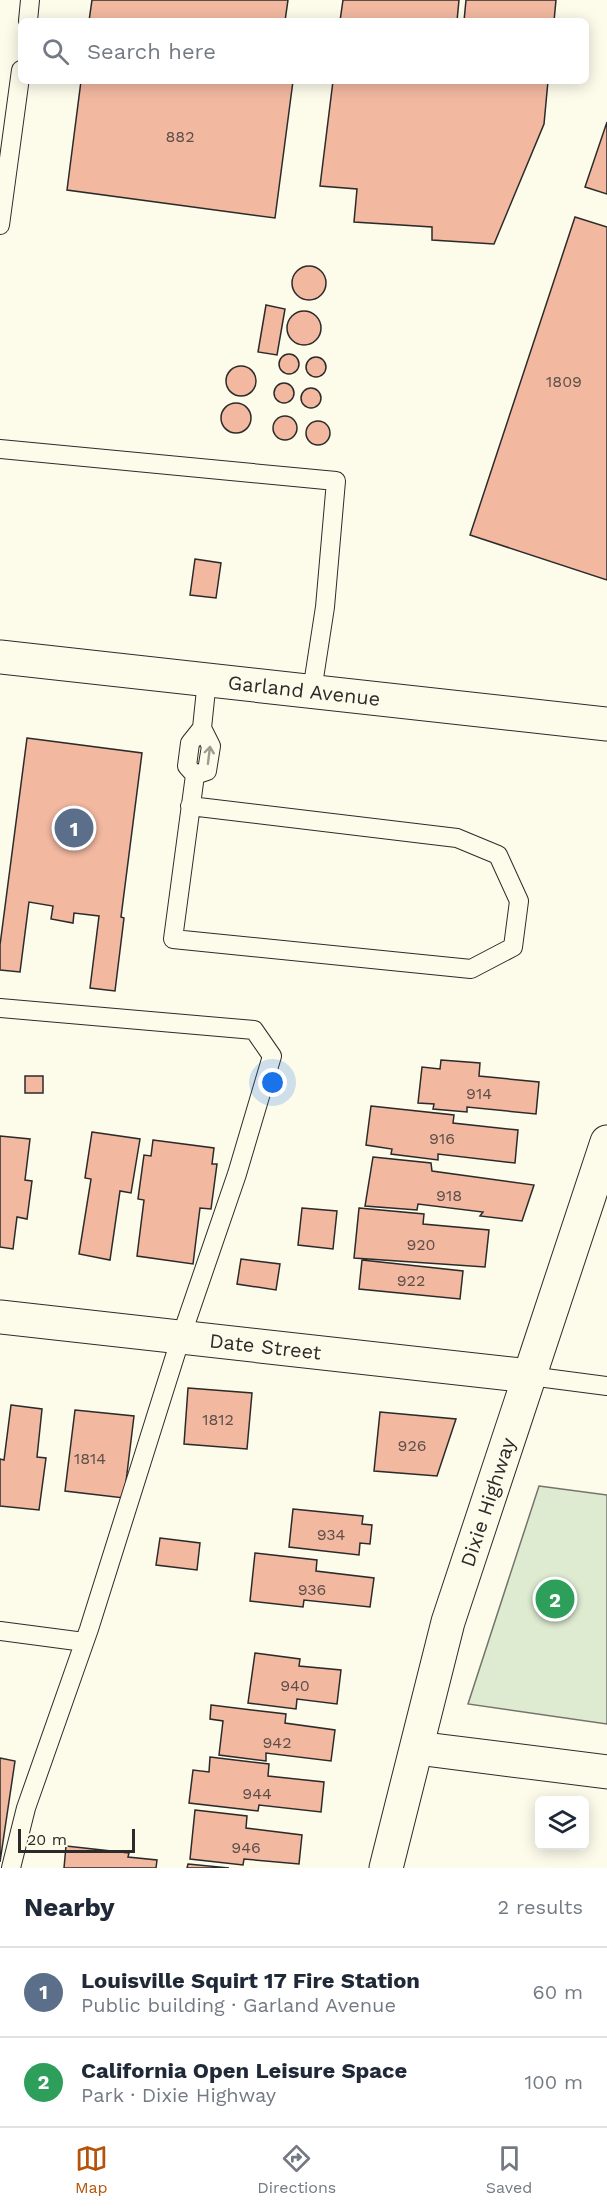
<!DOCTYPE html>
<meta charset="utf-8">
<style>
:root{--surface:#fff;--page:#f2f2f3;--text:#1f2937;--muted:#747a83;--line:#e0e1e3;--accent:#b45309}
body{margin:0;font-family:"Work Sans",sans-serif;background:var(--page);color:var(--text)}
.controls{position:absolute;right:18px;bottom:18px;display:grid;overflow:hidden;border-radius:9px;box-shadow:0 3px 15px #0003}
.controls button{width:54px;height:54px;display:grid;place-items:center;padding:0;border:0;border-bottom:2px solid var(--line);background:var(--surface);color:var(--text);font:30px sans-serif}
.scale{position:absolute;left:18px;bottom:15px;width:117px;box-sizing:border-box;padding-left:6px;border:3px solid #2b2b2b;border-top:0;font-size:16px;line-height:21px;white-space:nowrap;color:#2b2b2b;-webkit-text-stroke:4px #fdfbea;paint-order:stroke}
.you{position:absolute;left:273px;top:1083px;width:21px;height:21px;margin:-15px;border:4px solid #fff;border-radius:50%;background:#1a73e8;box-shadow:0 0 0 9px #1a73e833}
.badge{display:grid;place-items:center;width:39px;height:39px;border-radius:50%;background:var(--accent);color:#fff;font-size:20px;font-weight:700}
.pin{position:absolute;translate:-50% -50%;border:3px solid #fff;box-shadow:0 2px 6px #0006}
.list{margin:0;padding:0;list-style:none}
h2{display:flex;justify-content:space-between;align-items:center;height:78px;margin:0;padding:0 24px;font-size:26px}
h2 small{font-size:20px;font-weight:400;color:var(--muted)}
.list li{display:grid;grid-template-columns:39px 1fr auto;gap:18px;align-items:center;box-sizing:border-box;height:90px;padding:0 24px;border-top:2px solid var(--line)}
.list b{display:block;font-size:22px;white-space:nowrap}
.list p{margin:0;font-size:20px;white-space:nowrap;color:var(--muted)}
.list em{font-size:20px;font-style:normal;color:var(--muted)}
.icon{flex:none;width:33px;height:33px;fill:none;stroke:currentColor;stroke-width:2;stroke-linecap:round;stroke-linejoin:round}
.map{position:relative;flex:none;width:607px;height:1868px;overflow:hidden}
.search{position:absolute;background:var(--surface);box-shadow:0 3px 15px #0003;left:18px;right:18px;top:18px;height:66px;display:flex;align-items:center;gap:15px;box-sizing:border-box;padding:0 21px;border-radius:9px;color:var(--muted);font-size:22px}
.sheet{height:258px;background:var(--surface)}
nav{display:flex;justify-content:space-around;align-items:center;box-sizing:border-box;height:84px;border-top:2px solid var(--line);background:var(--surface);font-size:16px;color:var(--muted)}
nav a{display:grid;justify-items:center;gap:3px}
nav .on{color:var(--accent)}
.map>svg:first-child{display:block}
.green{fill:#deebd1;stroke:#74746e;stroke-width:1.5}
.building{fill:#f2b8a0;stroke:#2b2b2b;stroke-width:1.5}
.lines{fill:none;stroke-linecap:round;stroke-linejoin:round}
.service-casing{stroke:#2b2b2b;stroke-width:20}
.minor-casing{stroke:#2b2b2b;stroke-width:35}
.tertiary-casing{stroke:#2b2b2b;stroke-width:35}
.service{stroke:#fdfbea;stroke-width:18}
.minor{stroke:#fdfbea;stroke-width:33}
.tertiary{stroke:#fdfbea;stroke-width:33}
.oneway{stroke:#9e9d94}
.labels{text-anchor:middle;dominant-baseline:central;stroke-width:4.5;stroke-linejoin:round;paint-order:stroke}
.number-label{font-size:16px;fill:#5d4e48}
.street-label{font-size:20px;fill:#2b2b2b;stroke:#fdfbea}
</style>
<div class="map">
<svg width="607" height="1868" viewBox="0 0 607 1868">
<rect width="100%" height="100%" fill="#fdfbea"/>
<path class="green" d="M539,1486L607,1495V1724L468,1704Z"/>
<path class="building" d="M92,0H288L285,21H89Z
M343,0H459L457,21H340Z
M466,0H556L554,21H464Z
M81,81H293L275,218L67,190Z
M333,81H548L544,124L494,244L432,240V227L354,222L357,189L320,186Z
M607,122V194L585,187Z
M575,217L607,227V580L470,535Z
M292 283a17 17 0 1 1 34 0a17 17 0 1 1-34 0Z
M266,305L285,309L277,355L258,352Z
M287 328a17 17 0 1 1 34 0a17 17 0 1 1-34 0Z
M279 364a10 10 0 1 1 20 0a10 10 0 1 1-20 0Z
M306 367a10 10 0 1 1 20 0a10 10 0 1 1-20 0Z
M226 381a15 15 0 1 1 30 0a15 15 0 1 1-30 0Z
M274 393a10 10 0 1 1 20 0a10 10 0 1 1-20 0Z
M301 398a10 10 0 1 1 20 0a10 10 0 1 1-20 0Z
M221 418a15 15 0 1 1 30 0a15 15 0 1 1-30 0Z
M273 428a12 12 0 1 1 24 0a12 12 0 1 1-24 0Z
M306 433a12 12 0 1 1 24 0a12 12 0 1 1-24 0Z
M195,559L221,563L216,598L190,595Z
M27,738L142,753L121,917L124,918L115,991L90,988L99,916L74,913L73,923L51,919L53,906L29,902L20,972L0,970V945Z
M441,1060L480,1063L479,1076L539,1082L536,1114L467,1107V1112L433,1109L434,1104L418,1103L422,1067L440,1069Z
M25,1076H43V1093H25Z
M371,1106L454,1115L453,1123L518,1130L515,1163L438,1154V1160L391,1154L392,1149L366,1145Z
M92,1132L140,1139L131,1193L120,1191L110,1260L79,1254L91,1179L85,1178Z
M0,1136L30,1139L25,1180L32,1181L27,1219L17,1217L13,1249L0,1247Z
M153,1140L214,1148L212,1164H217L211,1209L200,1208L193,1264L137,1256L144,1200L138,1199L144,1155L151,1156Z
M373,1157L431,1163L432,1171L534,1185L522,1221L480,1216L483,1212L418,1204L417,1210L365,1206Z
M302,1208L337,1211L333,1249L298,1245Z
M359,1208L424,1214L423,1224L489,1230L485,1267L354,1258Z
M241,1259L280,1264L276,1290L237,1284Z
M362,1260L463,1271L460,1299L359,1289Z
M188,1388L252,1393L247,1449L184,1444Z
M11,1405L42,1409L37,1457L46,1458L39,1510L0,1506V1459L4,1460Z
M75,1410L134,1416L124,1498L65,1491Z
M380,1412L456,1419L437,1476L374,1471Z
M293,1509L363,1516L362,1524L372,1525L370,1544L360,1543L359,1555L289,1547Z
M160,1538L200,1543L197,1570L156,1565Z
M255,1553L317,1560L316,1571L374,1578L370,1607L304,1600L303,1607L250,1601Z
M255,1653L300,1659L299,1666L341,1670L337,1704L297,1699L296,1709L248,1703Z
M211,1705L286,1714L285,1723L335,1730L331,1761L266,1753V1761L219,1755L223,1721L210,1719Z
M210,1757L269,1764L268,1776L324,1782L321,1812L259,1805L258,1811L189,1803L193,1770L209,1772Z
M0,1758L15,1761L0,1862Z
M195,1810L247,1816L246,1828L302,1835L299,1864L244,1859L243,1865L190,1859Z
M66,1846L129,1853L128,1857L157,1860L156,1868H64Z
M188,1864L229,1868H187Z"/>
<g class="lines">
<g class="service-casing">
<path id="service" d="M28,21L30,0
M0,225L21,70
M0,449L336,481L325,607L312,691
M195,775L207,771L211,746L202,728L207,680
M195,775L187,766L190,743L202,728
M190,806L457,838L498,855L519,901L513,947L471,969L173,939L195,775
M0,1008L254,1030L272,1056L237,1174L181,1337L89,1629L26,1808L11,1868
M530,1376L607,1386
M0,1631L84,1642"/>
</g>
<g class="minor-casing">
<g id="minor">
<path id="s1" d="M0,657L607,724"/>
<path id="s2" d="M0,1317L530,1376"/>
<path d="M417,1748L607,1772"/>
</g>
</g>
<g class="tertiary-casing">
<g id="tertiary">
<path id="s3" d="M386,1868L448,1622L607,1142"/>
</g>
</g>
<use href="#service" class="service"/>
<use href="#minor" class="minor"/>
<use href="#tertiary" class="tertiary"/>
</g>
<defs><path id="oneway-shaft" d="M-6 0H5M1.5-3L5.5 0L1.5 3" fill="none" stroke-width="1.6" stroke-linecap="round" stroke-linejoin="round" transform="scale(1.5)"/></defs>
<use class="oneway" href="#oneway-shaft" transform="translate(209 755) rotate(-83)"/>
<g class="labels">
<g class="number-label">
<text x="180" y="136">882</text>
<text x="564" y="381">1809</text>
<text x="479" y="1093">914</text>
<text x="442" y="1138">916</text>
<text x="449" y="1195">918</text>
<text x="421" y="1244">920</text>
<text x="411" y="1280">922</text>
<text x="218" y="1419">1812</text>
<text x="412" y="1445">926</text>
<text x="90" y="1458">1814</text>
<text x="331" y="1534">934</text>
<text x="312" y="1589">936</text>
<text x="295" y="1685">940</text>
<text x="277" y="1742">942</text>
<text x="257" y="1793">944</text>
<text x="246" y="1847">946</text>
</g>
<g class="street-label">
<text stroke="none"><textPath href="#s1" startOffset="306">Garland Avenue</textPath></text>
<text stroke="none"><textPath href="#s2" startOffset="267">Date Street</textPath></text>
<text stroke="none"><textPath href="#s3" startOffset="380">Dixie Highway</textPath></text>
</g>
</g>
</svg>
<div class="controls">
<button><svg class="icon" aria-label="layers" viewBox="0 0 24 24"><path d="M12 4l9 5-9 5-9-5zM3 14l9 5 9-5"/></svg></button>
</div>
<div class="scale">20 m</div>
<div class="you"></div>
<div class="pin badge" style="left:74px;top:828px;background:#5c6f8a">1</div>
<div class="pin badge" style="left:555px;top:1599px;background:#2e9e5b">2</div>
<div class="search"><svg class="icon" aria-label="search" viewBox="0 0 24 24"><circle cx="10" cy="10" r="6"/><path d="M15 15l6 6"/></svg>Search here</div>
</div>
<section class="sheet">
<h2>Nearby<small>2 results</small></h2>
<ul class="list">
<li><span class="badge" style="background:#5c6f8a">1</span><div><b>Louisville Squirt 17 Fire Station</b><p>Public building · Garland Avenue</p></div><em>60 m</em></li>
<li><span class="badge" style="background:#2e9e5b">2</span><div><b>California Open Leisure Space</b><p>Park · Dixie Highway</p></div><em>100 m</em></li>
</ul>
</section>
<nav>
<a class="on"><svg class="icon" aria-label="map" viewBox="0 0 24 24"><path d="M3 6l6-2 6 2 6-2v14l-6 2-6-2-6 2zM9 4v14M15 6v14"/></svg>Map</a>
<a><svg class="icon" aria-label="directions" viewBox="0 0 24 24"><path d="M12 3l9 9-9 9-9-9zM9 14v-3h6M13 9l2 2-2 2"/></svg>Directions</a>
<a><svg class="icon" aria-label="saved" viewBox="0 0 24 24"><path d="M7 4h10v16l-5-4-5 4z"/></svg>Saved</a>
</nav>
